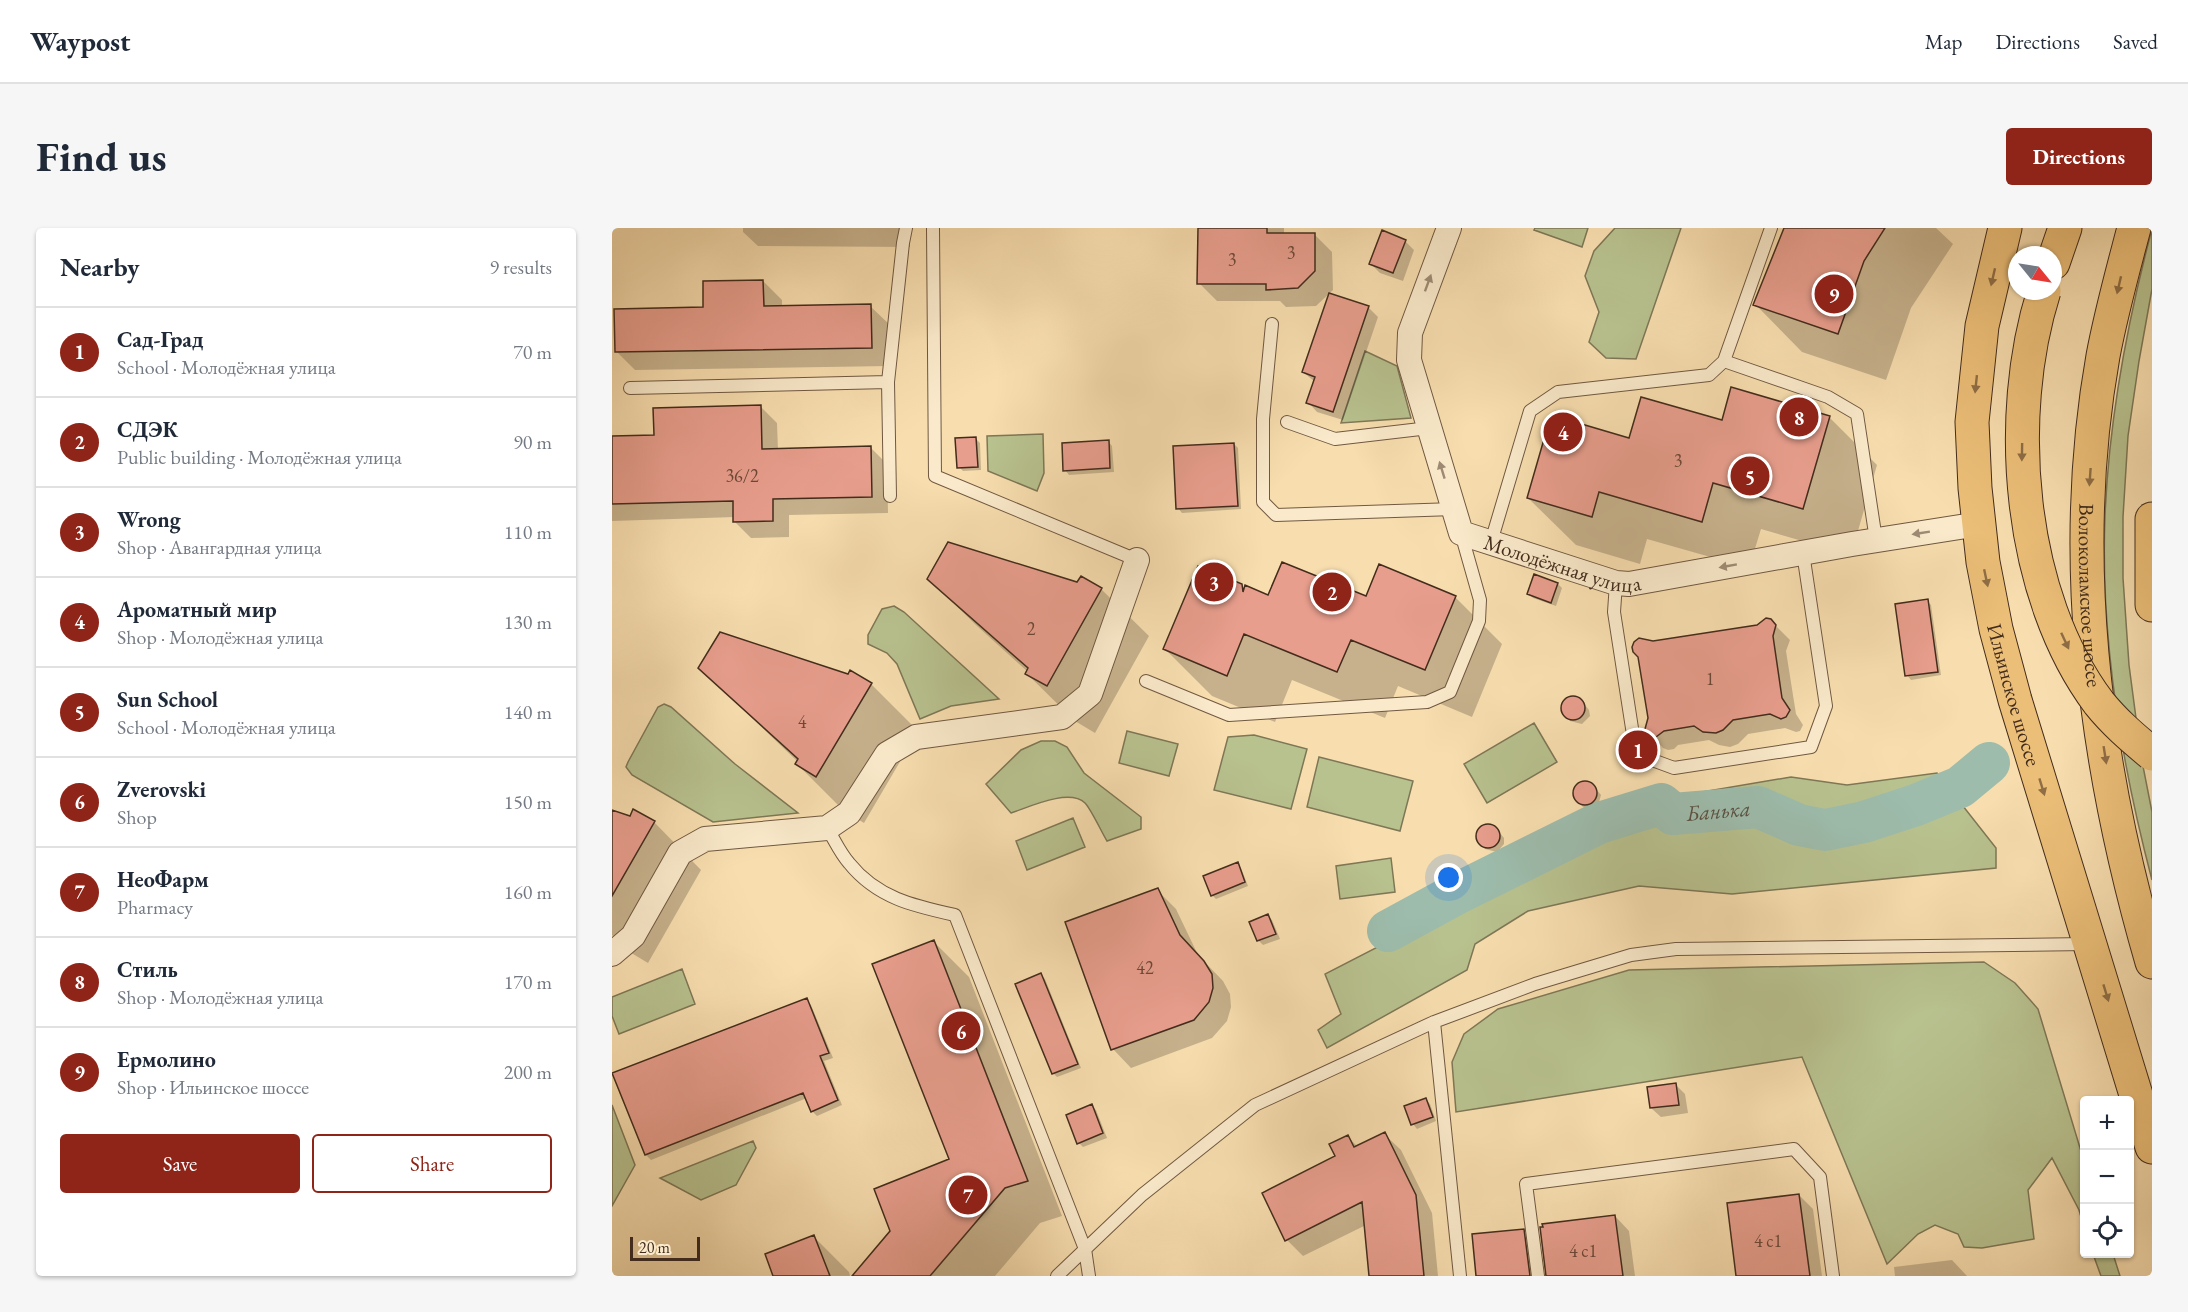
<!DOCTYPE html>
<meta charset="utf-8">
<style>
:root{--surface:#fff;--page:#f6f6f7;--text:#1f2937;--muted:#747a83;--line:#e0e1e3;--accent:#8f2418}
body{margin:0;font-family:"EB Garamond",serif;background:var(--page);color:var(--text)}
.controls{position:absolute;right:18px;bottom:18px;display:grid;overflow:hidden;border-radius:6px;box-shadow:0 2px 4px #0004}
.controls button{width:54px;height:54px;display:grid;place-items:center;padding:0;border:0;border-bottom:2px solid var(--line);background:var(--surface);color:var(--text);font:30px sans-serif}
.compass{position:absolute;left:1396px;top:18px;width:54px;height:54px;border-radius:50%;background:var(--surface);box-shadow:0 2px 4px #0004;rotate:120deg}
.scale{position:absolute;left:18px;bottom:15px;width:70px;box-sizing:border-box;padding-left:6px;border:3px solid #432c1c;border-top:0;font-size:16px;line-height:21px;white-space:nowrap;color:#432c1c;-webkit-text-stroke:4px #faeacb;paint-order:stroke}
.you{position:absolute;left:837px;top:650px;width:21px;height:21px;margin:-15px;border:4px solid #fff;border-radius:50%;background:#1a73e8;box-shadow:0 0 0 9px #1a73e833}
.badge{display:grid;place-items:center;width:39px;height:39px;border-radius:50%;background:var(--accent);color:#fff;font-size:20px;font-weight:700}
.pin{position:absolute;translate:-50% -50%;border:3px solid #fff;box-shadow:0 2px 6px #0006}
.list{margin:0;padding:0;list-style:none}
h2{display:flex;justify-content:space-between;align-items:center;height:78px;margin:0;padding:0 24px;font-size:26px}
h2 small{font-size:20px;font-weight:400;color:var(--muted)}
.list li{display:grid;grid-template-columns:39px 1fr auto;gap:18px;align-items:center;box-sizing:border-box;height:90px;padding:0 24px;border-top:2px solid var(--line)}
.list b{display:block;font-size:22px;white-space:nowrap}
.list p{margin:0;font-size:20px;white-space:nowrap;color:var(--muted)}
.list em{font-size:20px;font-style:normal;color:var(--muted)}
.actions{display:flex;gap:12px;padding:18px 24px}
.actions a{flex:1;padding:14px 0;border:2px solid var(--accent);border-radius:6px;text-align:center;font-size:21px;color:var(--accent)}
.actions .main{background:var(--accent);color:#fff}
.icon{flex:none;width:33px;height:33px;fill:none;stroke:currentColor;stroke-width:2;stroke-linecap:round;stroke-linejoin:round}
.map{position:relative;flex:none;width:1540px;height:1048px;overflow:hidden;border-radius:6px}
header{display:flex;align-items:center;gap:36px;box-sizing:border-box;height:84px;padding:0 30px;background:var(--surface);border-bottom:2px solid var(--line)}
header strong{font-size:28px}
nav{display:flex;gap:33px;margin-inline-start:auto;font-size:21px}
.intro{display:flex;align-items:center;justify-content:space-between;box-sizing:border-box;height:144px;padding:0 36px}
h1{margin:0;font-size:42px}
.button{padding:15px 27px;border-radius:6px;background:var(--accent);color:#fff;font-size:21px;font-weight:700}
main{display:flex;gap:36px;padding:0 36px}
aside{flex:1;background:var(--surface);border-radius:6px;box-shadow:0 2px 4px #0004}
.map>svg:first-child{display:block}
.green{fill:#b8c28f;stroke:#7e7756;stroke-width:1.5}
.shadow{fill:#0003}
.lines{fill:none;stroke-linecap:round;stroke-linejoin:round}
.river{stroke:#9dbcac;stroke-width:42}
.building{fill:#e89e8d;stroke:#432c1c;stroke-width:1.5}
.lane-casing{stroke:#705841;stroke-width:14}
.street-casing{stroke:#705841;stroke-width:26}
.primary-casing{stroke:#432c1c;stroke-width:35}
.lane{stroke:#faeacb;stroke-width:12}
.street{stroke:#faeacb;stroke-width:24}
.primary{stroke:#ecbf78;stroke-width:33}
.primary-bridge-casing{stroke:#432c1c;stroke-width:35;stroke-linecap:butt}
.primary-bridge{stroke:#ecbf78;stroke-width:33}
.oneway{fill:#8f6e45}
.oneway2{fill:#9e8b74}
.labels{text-anchor:middle;dominant-baseline:central;stroke-width:6;stroke-linejoin:round;paint-order:stroke}
.number-label{font-size:18px;fill:#6c4838}
.street-label{font-size:21px;fill:#432c1c;stroke:#faeacb}
.water-label{font-size:22px;font-style:italic;fill:#5a5040;stroke:#faeacb}
</style>
<header>
<strong>Waypost</strong>
<nav><a>Map</a><a>Directions</a><a>Saved</a></nav>
</header>
<div class="intro"><h1>Find us</h1><a class="button">Directions</a></div>
<main>
<aside>
<h2>Nearby<small>9 results</small></h2>
<ul class="list">
<li><span class="badge">1</span><div><b>Сад-Град</b><p>School · Молодёжная улица</p></div><em>70 m</em></li>
<li><span class="badge">2</span><div><b>СДЭК</b><p>Public building · Молодёжная улица</p></div><em>90 m</em></li>
<li><span class="badge">3</span><div><b>Wrong</b><p>Shop · Авангардная улица</p></div><em>110 m</em></li>
<li><span class="badge">4</span><div><b>Ароматный мир</b><p>Shop · Молодёжная улица</p></div><em>130 m</em></li>
<li><span class="badge">5</span><div><b>Sun School</b><p>School · Молодёжная улица</p></div><em>140 m</em></li>
<li><span class="badge">6</span><div><b>Zverovski</b><p>Shop</p></div><em>150 m</em></li>
<li><span class="badge">7</span><div><b>НеоФарм</b><p>Pharmacy</p></div><em>160 m</em></li>
<li><span class="badge">8</span><div><b>Стиль</b><p>Shop · Молодёжная улица</p></div><em>170 m</em></li>
<li><span class="badge">9</span><div><b>Ермолино</b><p>Shop · Ильинское шоссе</p></div><em>200 m</em></li>
</ul>
<div class="actions"><a class="main">Save</a><a>Share</a></div>
</aside>
<div class="map">
<svg width="1540" height="1048" viewBox="0 0 1540 1048">
<rect width="100%" height="100%" fill="#f8deaf"/>
<filter id="stains"><feTurbulence type="fractalNoise" baseFrequency=".00333" numOctaves="4"/><feColorMatrix values="0 0 0 0 .2 0 0 0 0 .09 0 0 0 0 .02 0 0 0 .5 -.17"/></filter>
<radialGradient id="worn" r=".72"><stop offset=".6" stop-color="#630" stop-opacity="0"/><stop offset="1" stop-color="#630" stop-opacity=".3"/></radialGradient>
<path class="green" d="M923,0H976L970,19L922,2Z
M1003,0H1069L1024,131L994,130L977,114L987,84L973,48L982,23Z
M1540,1V61L1527,133L1516,208L1511,289V350L1517,437L1529,528L1540,584V652C1509,534 1488,411 1493,288C1497,191 1515,95 1540,1Z
M753,123L785,138L799,190L729,195Z
M431,206L432,245L425,263L376,243L375,208Z
M282,378L292,384L387,471L339,478L308,491L285,436L275,425L256,416V407L270,381Z
M52,476L59,479L123,536L186,585L101,594L20,547L14,539L16,534L46,479Z
M922,495L945,534L875,575L852,536Z
M515,503L566,516L557,548L507,535Z
M642,507L695,521L679,581L602,562L616,509Z
M429,513H443L455,519L472,545L529,589V601L495,613C490,605 479,581 473,575C457,560 417,579 399,585L374,556L409,522Z
M707,529L801,553L788,603L695,579Z
M1325,545L1384,620V640L1120,666L1027,658L916,683L863,716L855,742L715,820L706,802L729,786L713,746L921,639L956,594L1049,571L1179,549L1235,557Z
M461,590L473,619L415,642L404,613Z
M779,630L783,664L728,671L724,638Z
M1372,734L1403,755L1426,781L1472,933V999L1467,982L1440,930L1416,962L1422,1011L1370,1020L1352,1019L1346,1006L1323,997L1306,1006L1275,1036L1190,829L844,884L840,834L852,806L886,781L1017,742Z
M70,741L83,776L7,806L0,788V769Z
M0,877L23,937L0,978Z
M141,913L144,920L124,957L89,972L48,950Z
M1481,1026H1501L1508,1048H1489Z"/>
<path class="shadow" d="M131,0H298V19L146,18L131,4Z
M587,0H672V6H702L720,24L721,62L704,78L674,79L668,73H605L587,55Z
M1174,0H1324L1341,16L1299,80L1274,152L1190,124L1143,76Z
M793,13L802,22L791,53L768,45L759,36Z
M151,53L170,72V79L258,78L277,96L278,138L23,142L4,123Z
M756,79L766,89L731,192L705,184L696,174L703,154L691,144Z
M149,179L165,195L166,222L259,220L275,236L276,285L177,287V309L139,310L123,294V289L0,293V209L43,208Z
M1217,189L1265,237L1239,327L1149,301L1137,340L1035,311L1028,336L964,317L916,270L1018,212L1111,194Z
M364,211L368,215L369,242L351,243L347,239Z
M496,213L500,218L502,244L457,247L453,242Z
M622,216L626,220L629,281L570,285L566,280Z
M470,350L489,361L537,408L483,505L463,493L415,446L416,444L365,398L317,351L466,356Z
M946,356L950,360L944,378L921,370L917,366Z
M630,358L633,361L657,369H843L890,416L860,489L786,458L773,490L680,452L663,494L600,468L553,421Z
M1315,373L1319,377L1329,447L1299,452L1295,447Z
M1159,393L1178,412L1174,423L1184,486L1191,497L1188,503L1184,504L1173,500L1136,506L1126,516L1118,519L1107,517L1097,512L1066,517L1062,521L1056,522L1051,520L1037,505L1041,415L1146,398Z
M88,440L259,456L306,503L252,595L232,583L185,536L186,534Z
M958,469H964L969,472L977,482L978,488L970,496L958,493L951,483V477Z
M970,554L981,557L989,567L986,578L981,581H975L970,578L962,568L965,557Z
M0,584L42,594L89,642L36,735L16,723L0,707Z
M873,597L884,600L892,610V616L885,624L873,621L866,611V605Z
M625,636L629,640L636,658L604,671L600,667Z
M545,662L564,681L586,727L611,753L618,766L619,779L615,793L600,810L519,840L501,821Z
M656,688L660,692L668,711L651,717L647,713L639,694Z
M322,714L357,749L450,988L428,995L383,1048H242L339,932Z
M429,747L433,751L469,840L445,849L441,845Z
M194,772L199,777L221,830L212,833L230,877L205,888L200,883L195,870L39,932L34,927Z
M1064,857L1073,866L1076,885L1049,889L1039,880Z
M814,872L818,876L824,893L805,901L801,896Z
M480,878L484,882L495,910L471,919L467,915Z
M772,906L789,922L820,985L826,1048H759L754,997L691,1028L675,1012L736,909L746,919Z
M1187,967L1201,981L1210,1048H1126Z
M1003,988L1017,1003L1023,1048H936Z
M911,1003L925,1017L929,1048H866Z
M202,1009L237,1044L238,1048H163Z
M1340,1032L1355,1048H1283L1282,1039Z"/>
<g class="lines">
<path class="river" id="s1" d="M776,703L844,666L987,595L1049,576L1061,586L1146,579L1187,597L1213,602L1252,594L1304,577L1348,559L1377,535"/>
</g>
<path class="building" d="M586,0H655V5H703V43L686,60L654,62V56H585Z
M1172,0H1273L1252,33L1226,106L1141,77Z
M770,2L794,12L781,45L757,36Z
M151,52L152,78L259,76L260,120L3,124L2,81L91,79V53Z
M717,65L757,78L721,184L694,175L703,149L690,144Z
M1119,159L1218,188L1191,281L1101,255L1090,294L987,264L980,289L915,270L939,187L1017,210L1029,169L1110,192Z
M149,177L150,221L259,218L260,269L161,271V293L121,294V273L0,276V208L42,207L41,180Z
M364,209L366,239L345,240L343,210Z
M497,212L498,240L451,243L450,215Z
M622,215L626,278L564,281L561,218Z
M336,314L465,354L469,348L490,360L435,458L413,446L416,440L315,351Z
M670,334L754,368L767,336L844,368L813,442L739,412L725,444L632,406L615,448L551,421L586,338L630,356L631,364L633,357L656,367Z
M922,346L946,355L939,375L915,366Z
M1316,371L1326,444L1293,448L1283,376Z
M1154,390L1159,391L1164,397L1161,408L1170,470L1178,482L1174,489L1169,491L1158,486L1121,492L1111,502L1104,505L1091,504L1082,498L1052,503L1044,509L1035,506L1033,501L1036,490L1026,429L1021,424L1020,419L1022,414L1027,410L1041,413L1145,397Z
M108,404L236,446L238,442L260,455L204,549L183,536L186,531L86,440Z
M949 480a12 12 0 1 1 24 0a12 12 0 1 1-24 0Z
M961 565a12 12 0 1 1 24 0a12 12 0 1 1-24 0Z
M21,581L43,593L0,668V582L18,588Z
M864 608a12 12 0 1 1 24 0a12 12 0 1 1-24 0Z
M626,634L633,654L599,668L591,648Z
M546,660L568,707L592,733L600,746L601,760L597,774L582,792L499,822L453,694Z
M656,686L664,706L645,713L637,694Z
M322,712L416,953L393,960L318,1048H240L278,1003L262,961L337,931L260,736Z
M429,745L466,836L440,846L403,756Z
M195,770L217,825L208,828L226,872L199,884L191,865L33,927L0,845Z
M1064,855L1067,877L1038,880L1035,859Z
M814,870L821,889L799,897L792,878Z
M480,876L491,905L465,916L454,887Z
M773,904L804,967L812,1048H757L750,974L673,1013L650,965L723,928L717,916L736,907L742,919Z
M1187,966L1198,1048H1124L1115,975Z
M1003,987L1011,1048H934L928,999H931L930,996Z
M912,1001L918,1048H864L860,1006Z
M202,1007L218,1048H161L153,1026Z"/>
<g class="lines">
<g class="lane-casing">
<path id="lane" d="M321,0L323,248L525,332
M1159,0L1112,133L1216,169L1245,186L1264,312
M660,96L651,191V274L664,287L842,281
M18,160L276,154
M675,194L723,211L817,200
M278,268L276,154L291,15L294,0
M879,314L918,183L946,164L1097,147L1112,133
M1004,355L1002,384L1024,526L1062,540L1199,519L1214,478L1191,325
M534,453L617,487L815,474L838,464L867,393L868,372L849,305
M215,600C222,611 228,625 237,635C265,670 302,678 343,687L473,1021L477,1048
M822,794L848,1048
M445,1048L530,967L643,877L822,794L923,756L1019,727L1064,721L1475,716
M926,1048L914,956L1182,921L1208,949L1221,1048"/>
</g>
<g class="street-casing">
<g id="street">
<path id="s2" d="M837,0L798,105L797,132L849,305L1004,355L1017,356L1240,316L1367,296"/>
<path d="M0,726L21,708L68,625L93,611L215,600L237,585L275,526L304,509L450,489L478,466L525,332"/>
</g>
</g>
<g class="primary-casing">
<g id="primary">
<path id="s3" d="M1393,0L1370,98L1360,194L1363,260L1371,334L1384,401L1403,472L1540,919"/>
<path id="s4" d="M1522,0C1511,42 1499,85 1491,128C1455,330 1483,538 1540,734"/>
<path d="M1441,35L1453,0"/>
<path d="M1540,291V377"/>
</g>
</g>
<use href="#lane" class="lane"/>
<use href="#street" class="street"/>
<use href="#primary" class="primary"/>
<g class="primary-bridge-casing">
<path id="primary-bridge" d="M1432,63C1392,189 1406,367 1487,475C1503,495 1521,510 1540,526"/>
</g>
<use href="#primary-bridge" class="primary-bridge"/>
</g>
<defs><path id="oneway-solid" d="M-6-.8H1V-3.2L6.5 0L1 3.2V.8H-6Z" transform="scale(1.5)"/></defs>
<g class="oneway">
<use href="#oneway-solid" transform="translate(1381 49) rotate(103)"/>
<use href="#oneway-solid" transform="translate(1507 57) rotate(103)"/>
<use href="#oneway-solid" transform="translate(1364 156) rotate(96)"/>
<use href="#oneway-solid" transform="translate(1410 224) rotate(91)"/>
<use href="#oneway-solid" transform="translate(1478 249) rotate(94)"/>
<use href="#oneway-solid" transform="translate(1374 350) rotate(78)"/>
<use href="#oneway-solid" transform="translate(1453 413) rotate(65)"/>
<use href="#oneway-solid" transform="translate(1493 527) rotate(81)"/>
<use href="#oneway-solid" transform="translate(1430 559) rotate(73)"/>
<use href="#oneway-solid" transform="translate(1494 765) rotate(73)"/>
</g>
<g class="oneway2">
<use href="#oneway-solid" transform="translate(816 55) rotate(-70)"/>
<use href="#oneway-solid" transform="translate(830 242) rotate(-107)"/>
<use href="#oneway-solid" transform="translate(1309 305) rotate(171)"/>
<use href="#oneway-solid" transform="translate(1116 338) rotate(170)"/>
</g>
<g class="labels">
<g class="number-label">
<text x="679" y="24">3</text>
<text x="620" y="31">3</text>
<text x="1066" y="232">3</text>
<text x="130" y="247">36/2</text>
<text x="419" y="400">2</text>
<text x="1098" y="450">1</text>
<text x="190" y="493">4</text>
<text x="533" y="739">42</text>
<text x="1156" y="1012">4 с1</text>
<text x="971" y="1022">4 с1</text>
</g>
<g class="street-label">
<text stroke="none"><textPath href="#s2" startOffset="426">Молодёжная улица</textPath></text>
<text stroke="none"><textPath href="#s4" startOffset="372">Волоколамское шоссе</textPath></text>
<text stroke="none"><textPath href="#s3" startOffset="474">Ильинское шоссе</textPath></text>
</g>
<g class="water-label">
<text stroke="none"><textPath href="#s1" startOffset="363">Банька</textPath></text>
</g>
</g>
<rect width="100%" height="100%" filter="url(#stains)"/>
<rect width="100%" height="100%" fill="url(#worn)"/>
</svg>
<div class="controls">
<button>+</button>
<button>−</button>
<button><svg class="icon" aria-label="locate" viewBox="0 0 24 24"><circle cx="12" cy="12" r="6"/><path d="M12 2v4M12 18v4M2 12h4M18 12h4"/></svg></button>
</div>
<svg class="compass" viewBox="-18 -18 36 36"><path d="M0-13l5 13h-10z" fill="#e53935"/><path d="M0 13l5-13h-10z" fill="#747a83"/></svg>
<div class="scale">20 m</div>
<div class="you"></div>
<div class="pin badge" style="left:1026px;top:522px">1</div>
<div class="pin badge" style="left:720px;top:364px">2</div>
<div class="pin badge" style="left:602px;top:354px">3</div>
<div class="pin badge" style="left:951px;top:204px">4</div>
<div class="pin badge" style="left:1138px;top:248px">5</div>
<div class="pin badge" style="left:349px;top:803px">6</div>
<div class="pin badge" style="left:356px;top:967px">7</div>
<div class="pin badge" style="left:1187px;top:189px">8</div>
<div class="pin badge" style="left:1222px;top:66px">9</div>
</div>
</main>
